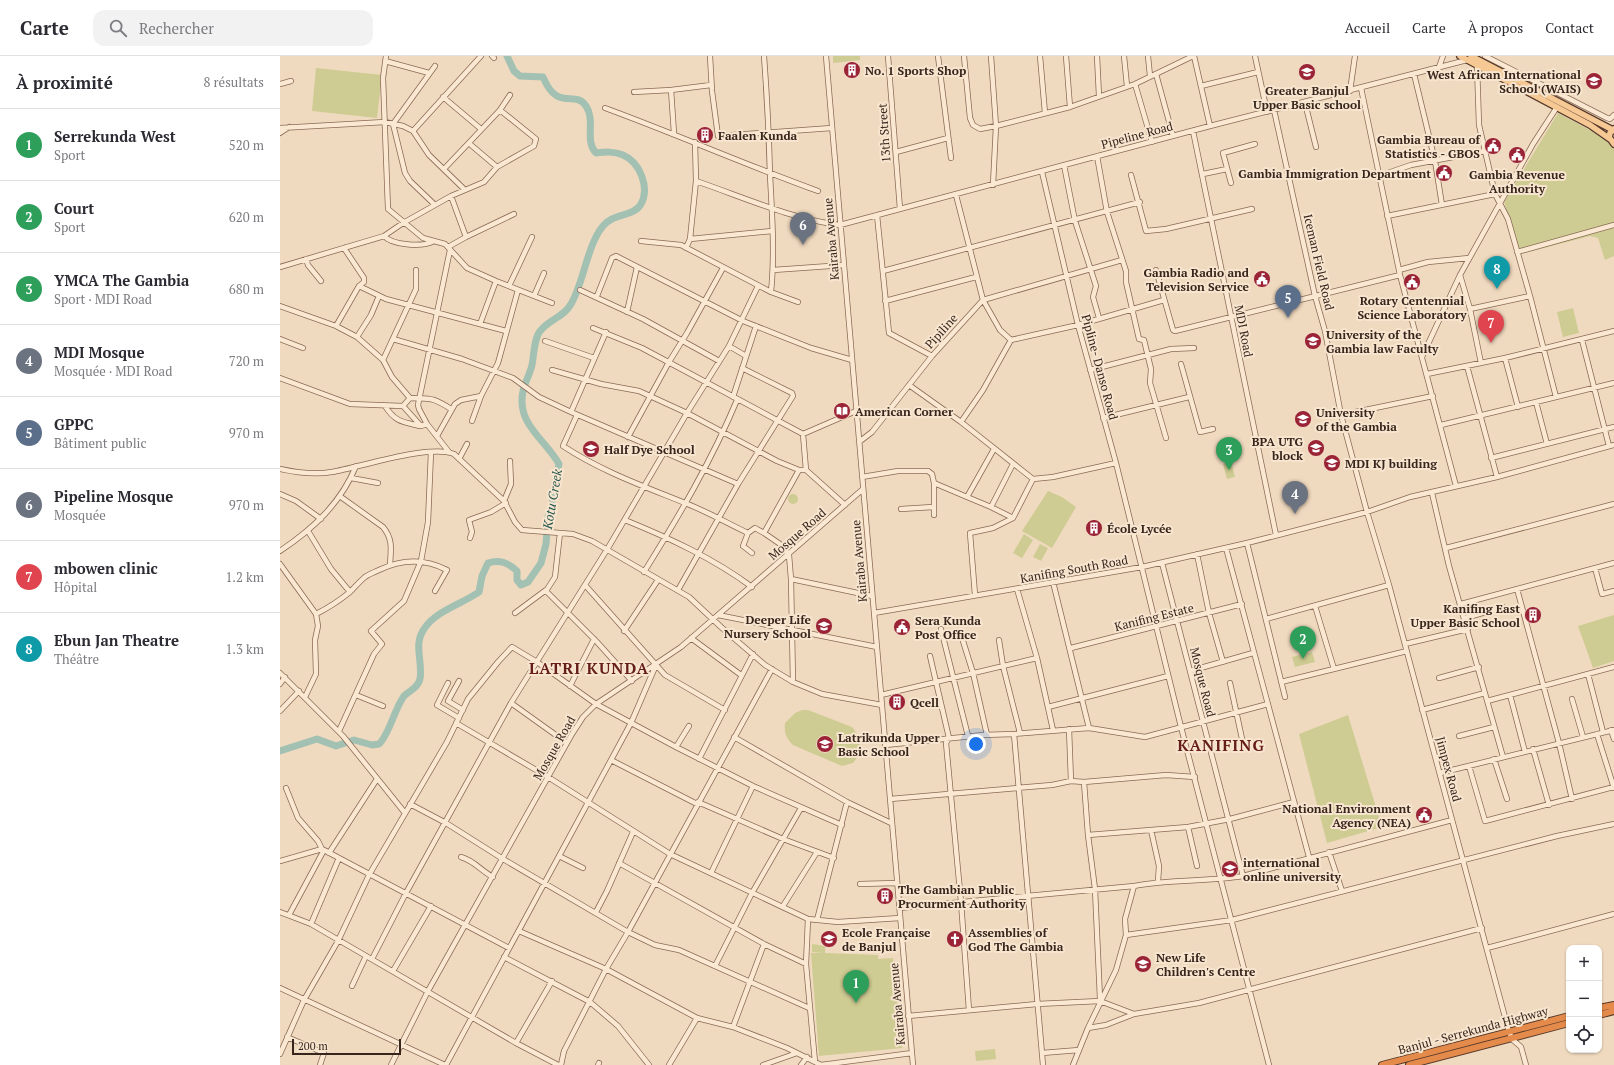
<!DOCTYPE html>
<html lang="fr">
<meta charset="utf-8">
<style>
:root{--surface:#fff;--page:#f2f2f3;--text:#2b2b33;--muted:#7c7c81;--line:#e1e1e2;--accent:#1a73e8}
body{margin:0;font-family:"PT Serif",serif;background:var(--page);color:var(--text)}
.controls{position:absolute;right:12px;bottom:12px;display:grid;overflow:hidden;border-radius:8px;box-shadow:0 1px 3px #0004}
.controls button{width:36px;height:36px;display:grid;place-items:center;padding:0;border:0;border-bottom:1px solid var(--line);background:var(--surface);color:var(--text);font:20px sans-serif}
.scale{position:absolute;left:12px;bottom:10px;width:109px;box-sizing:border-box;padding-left:4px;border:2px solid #38251c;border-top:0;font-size:11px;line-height:14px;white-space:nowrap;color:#38251c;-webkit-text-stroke:3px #f7e5cf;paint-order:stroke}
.you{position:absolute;left:696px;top:688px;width:14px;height:14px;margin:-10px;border:3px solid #fff;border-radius:50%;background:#1a73e8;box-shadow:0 0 0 6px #1a73e833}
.badge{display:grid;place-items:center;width:26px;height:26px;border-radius:50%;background:var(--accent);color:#fff;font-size:13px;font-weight:700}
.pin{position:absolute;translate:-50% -33px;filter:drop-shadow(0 1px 2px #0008)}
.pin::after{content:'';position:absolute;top:21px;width:14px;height:12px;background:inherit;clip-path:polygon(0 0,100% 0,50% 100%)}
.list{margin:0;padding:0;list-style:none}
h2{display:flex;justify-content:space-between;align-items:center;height:52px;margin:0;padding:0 16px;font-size:17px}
h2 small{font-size:13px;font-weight:400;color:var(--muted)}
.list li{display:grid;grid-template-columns:26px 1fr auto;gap:12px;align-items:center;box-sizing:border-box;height:72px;padding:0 16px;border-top:1px solid var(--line)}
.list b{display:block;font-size:15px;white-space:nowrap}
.list p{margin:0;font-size:13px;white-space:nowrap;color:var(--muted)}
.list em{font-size:13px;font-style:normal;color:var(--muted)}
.icon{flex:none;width:22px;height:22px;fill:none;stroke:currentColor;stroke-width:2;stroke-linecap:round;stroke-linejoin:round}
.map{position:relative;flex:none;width:1334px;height:1009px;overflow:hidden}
header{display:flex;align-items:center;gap:24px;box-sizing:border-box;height:56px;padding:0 20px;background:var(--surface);border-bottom:1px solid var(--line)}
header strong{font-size:19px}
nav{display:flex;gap:22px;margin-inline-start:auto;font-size:14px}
.search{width:280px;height:36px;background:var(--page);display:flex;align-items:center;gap:10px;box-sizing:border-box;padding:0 14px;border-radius:12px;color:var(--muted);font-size:15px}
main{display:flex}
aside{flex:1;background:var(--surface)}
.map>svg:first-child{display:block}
.green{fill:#cecc92}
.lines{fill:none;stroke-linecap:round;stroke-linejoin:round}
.river{stroke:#a2c1b3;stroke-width:7}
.minor-casing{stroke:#896a56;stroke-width:6}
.major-casing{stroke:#56392b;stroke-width:8}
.highway-casing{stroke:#56392b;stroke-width:8}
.minor{stroke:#fae8d2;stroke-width:4.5}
.major{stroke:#f5c894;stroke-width:5.5}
.highway{stroke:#e48a4b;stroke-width:6}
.labels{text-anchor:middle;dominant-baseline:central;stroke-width:4;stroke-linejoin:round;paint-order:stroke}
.poi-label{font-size:12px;font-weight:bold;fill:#38251c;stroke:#f7e5cf;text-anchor:start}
.street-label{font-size:12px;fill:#38251c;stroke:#f7e5cf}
.water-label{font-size:13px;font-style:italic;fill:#2a584e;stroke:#f7e5cf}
.district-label{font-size:16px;font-weight:bold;letter-spacing:1px;fill:#661e19;stroke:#f7e5cf}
</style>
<header>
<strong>Carte</strong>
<div class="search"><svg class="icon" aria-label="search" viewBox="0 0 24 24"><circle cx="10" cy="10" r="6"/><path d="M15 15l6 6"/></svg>Rechercher</div>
<nav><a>Accueil</a><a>Carte</a><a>À propos</a><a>Contact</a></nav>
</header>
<main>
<aside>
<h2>À proximité<small>8 résultats</small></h2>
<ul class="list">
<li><span class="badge" style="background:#2e9e5b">1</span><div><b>Serrekunda West</b><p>Sport</p></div><em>520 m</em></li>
<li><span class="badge" style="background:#2e9e5b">2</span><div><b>Court</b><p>Sport</p></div><em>620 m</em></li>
<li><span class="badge" style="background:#2e9e5b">3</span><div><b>YMCA The Gambia</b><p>Sport · MDI Road</p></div><em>680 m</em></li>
<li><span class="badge" style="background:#6b7280">4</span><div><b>MDI Mosque</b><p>Mosquée · MDI Road</p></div><em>720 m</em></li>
<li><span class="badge" style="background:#5c6f8a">5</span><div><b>GPPC</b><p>Bâtiment public</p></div><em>970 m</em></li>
<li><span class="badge" style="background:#6b7280">6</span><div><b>Pipeline Mosque</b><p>Mosquée</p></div><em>970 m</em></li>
<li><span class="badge" style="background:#e0444e">7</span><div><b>mbowen clinic</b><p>Hôpital</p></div><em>1.2 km</em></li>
<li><span class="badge" style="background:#0f9aa8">8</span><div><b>Ebun Jan Theatre</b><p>Théâtre</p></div><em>1.3 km</em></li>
</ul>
</aside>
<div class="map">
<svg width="1334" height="1009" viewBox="0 0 1334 1009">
<rect width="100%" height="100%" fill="#f0dabf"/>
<path class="green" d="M553,0H580V4L553,7Z
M36,12L102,19L97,62L32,55Z
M1278,57L1334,87V200L1325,204L1318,182L1310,180L1241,198L1224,146Z
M1293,252L1299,277L1283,281L1277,256Z
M951,406L955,421L947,423L943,408Z
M768,435L782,441L796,451L772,492L742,475Z
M508 443a5 5 0 1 1 10 0a5 5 0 1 1-10 0Z
M744,478L753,484L742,502L733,497Z
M760,488L768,492L761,505L753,501Z
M1334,559V605L1313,612L1298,570Z
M1032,596L1035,606L1015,611L1012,601Z
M522,654H528L572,671C582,682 583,696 573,707L562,710L513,689C506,682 504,677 505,667L515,657Z
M1068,659L1102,771L1047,787L1019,678Z
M532,888L545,890V897L598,899V903L613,902L622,992L539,1000L531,897H543L532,896Z
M715,993L716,1003L696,1005L695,995Z"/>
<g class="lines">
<path class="river" d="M0,695L37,683L56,690L74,684L92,689L99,688C109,679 114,654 124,640C130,634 138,632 140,623C143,605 133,589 144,573C155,555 182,548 199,536L202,520L208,507C220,503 228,507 237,515V524L241,529L248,526L261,507L266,488L268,461L272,452L273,437L279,408C265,383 236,368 243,335C245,326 250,318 252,309C254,299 254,281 261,274C270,263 284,261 291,248C304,226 307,189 323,170C333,157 354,161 361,148C370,132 360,106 343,99C334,95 325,96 316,97C304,84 316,65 306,50C295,33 278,57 263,21L240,20L234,15L227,0"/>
<g class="minor-casing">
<path id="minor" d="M106,0L103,22L108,153L143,182L165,188L187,212L216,225L272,247
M212,0L214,2
M430,0L432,35L438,80L552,72
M546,0L633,1009
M608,0L620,153
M658,0L671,102
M684,0L690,62L693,69L700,73L716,70L790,51L855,28L913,0
M711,0L716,70L713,129
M760,0L765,57
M786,0L790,51
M817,0L819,40
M844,0L847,30
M868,0L870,20
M914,0L930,70
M975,0L987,56
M1205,0L1327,62L1330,63L1334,59
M105,5L149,17
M1197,9L1199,69L1205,95L1215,138L1228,163L1250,240L1276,341
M1159,11L1163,0
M876,18L893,80
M1134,18L1155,105L1162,149
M0,28L11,25
M855,28L872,86
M921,30L978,16
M1081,32L1120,219L1176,430
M391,34L394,77
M1070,35L1075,0
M354,36L391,34L431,29
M163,41L201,73
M1025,47L1036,91
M325,52C396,78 466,109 538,135
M994,54L1035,240L1045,275L1061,359L1087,456L1109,529L1229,976L1233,984L1241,991L1246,1009
M0,72L105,66L123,70L133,75L149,99L184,133
M133,75L201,0
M913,75L996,479
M0,77L9,71
M191,89L217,111
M616,96L668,82
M817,100L827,156L846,215V226L859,283L864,284L871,313L870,327L886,382
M784,109L795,165L816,230L813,241L819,262
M164,113L220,54L230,39
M762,116L798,269L836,407L901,671L989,1009
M923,118L947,113
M851,119L866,175L886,173L972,153
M1099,120L1131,109L1205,95
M416,125C463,141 511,163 560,169L930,70L1187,4
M951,127L943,97L975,88
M676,139L703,244L720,274L731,284
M171,140L186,181L234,158
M155,149L130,125L125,117L113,68L155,10
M597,159L609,277L652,300
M1107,160L1215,138
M104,180C112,189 141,191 152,186
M410,183L416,125L415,86
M361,185L401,189L491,236C495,197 492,158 490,119C489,79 487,40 484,0
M168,191L186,181
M64,192L84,222V226L79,230L106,243L226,275
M406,192L410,183L492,175
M1237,196L1334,169
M26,203L28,209L41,225
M0,211L104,180L123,167L171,140L204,126L217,111L254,90L256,83L220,54
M493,214L564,209
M876,214L893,274L895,275L1120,219
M1119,214L1148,206L1189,202
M603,215L860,146
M1180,219L1190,253L1250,240
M229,230L252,181
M300,234L363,263L439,305
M491,236L518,246
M254,240L264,217
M317,240L332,202L336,200L463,265L531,292L572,304
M605,245L696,221
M0,250L56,270L77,281L103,304L112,321L130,342
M1190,253L1201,307
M347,256L357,211
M200,268L216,225
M56,270L79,230
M313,272L362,292L523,378
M77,281L91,259L99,240
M0,283L23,292
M113,283L182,303L233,322L259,341L291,356L458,428
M1302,284L1329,390
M265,285L314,302
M449,290L466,300
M1142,301L1180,219L1253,88L1277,51
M1225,302L1238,351
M103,304L136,233V214
M901,308L920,376L933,373
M1187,310L1217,421
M272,314L321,328L359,335L407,357L497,405L519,414H526L565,449
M810,314L891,293L914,292
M1147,318L1225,302L1334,275
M0,322L70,348L123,350L130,342C152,343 152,341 171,353
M629,329L681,366L753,423L773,421L836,407
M453,341L476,270
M1256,346L1267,388
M105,350C115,366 123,366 140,370
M123,350L141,370L147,368L169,396
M291,356L326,276
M297,359L283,390C321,415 363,430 405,447C426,455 447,467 468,477L475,472L484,477
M1061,359L1153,340
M823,362L909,341
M192,365L201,340L218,307L238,234
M681,366L703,334L731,284L798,269L884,244
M147,368L139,353L138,349L170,194
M1161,369L1334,327
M523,378L576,355
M523,378L526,414
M157,380L175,348L181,344L201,340
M348,381L389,306L407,277L443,212
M579,386L592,376L652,300L703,244L842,204
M1211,402L1334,371
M179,403L187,388
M733,408L711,451L733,462L753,423
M0,413C18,417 35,419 52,416C81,411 148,388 174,398L224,445L235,466L242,474L293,478L312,485L409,541L441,571L485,609L513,626L542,638L602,649
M582,421L618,415H648L652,418L654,427L687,441
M71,422L98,427
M654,427V459
M1152,437L1169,510L1223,701
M0,438L16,445L41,463
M61,441L103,471C113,483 111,493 110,508
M224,445L231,428L230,405
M711,451L687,441L714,393
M621,453L653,451
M345,464C389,482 433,502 472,531
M28,475L51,513L70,536
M280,477L275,521L266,535L317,586L352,625
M468,477L463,490L472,497
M190,482L192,476L189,464L211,456L226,447
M967,487L1005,641
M946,492L1029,801
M1166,492L1334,448
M0,495C33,473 61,447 76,410
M917,498L929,557L943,606
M882,507L963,820
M0,508L36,558L38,570L35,584L36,618L25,641
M1315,512L1322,538L1334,535
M364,516C399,460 432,404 457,344
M511,523L592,540
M773,526L809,672
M305,529L385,619L445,654
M737,533L757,602L773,674
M1237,533L1279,687L1292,743
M398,534L458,428L513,340L512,337L462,312
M695,539L690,477L713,472L733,462
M1181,548L1334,507
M1035,550L1054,613
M235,557L266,534
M594,557L862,511L967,487L1087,456L1130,441L1217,421L1334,389
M36,558C48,552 59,545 70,536C75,531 80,525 85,521C89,518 95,516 99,514C122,503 144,502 167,514L155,535
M438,559L597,591
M1185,562L1223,551
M986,563L1109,529
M661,573L688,680
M344,575L378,524
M411,582L461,619
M719,584L723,610L740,677
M683,585L693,617L707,679
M1125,588L1188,573
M791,592L962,548
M650,600L669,682L666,687L681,846L689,954
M910,615L973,597
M0,617L63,680L125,757
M1308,618L1323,676
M1159,622L1199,611
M179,625L168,645L183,654
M513,626L511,523L509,499L500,488L484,477L519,414
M1001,626L1127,595
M168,627L157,649L179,662
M950,627L964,692
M0,628L5,621
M290,630L314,583
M76,639L103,650
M601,639L757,602
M1230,639L1245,696
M1292,643L1303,681
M1207,645L1334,611
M231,647L287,687
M768,651L888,620
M1142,654L1205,637
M0,655L19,635
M176,667L268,721L390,798L528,863L558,866L620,862
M789,673L791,725
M1331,674L1334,683
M59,675L94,598L102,588L91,575L124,545L141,505L148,466L151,396
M734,678L763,1009
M1317,678L1334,732
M1179,680L1214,671
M454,681L567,746L611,767
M605,689L703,679L734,678L809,672L865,681L988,648
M396,691L409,670
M1253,693L1269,749
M419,703L473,598
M1214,703L1227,743
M331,704L417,748
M1189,710L1205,765L1334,731
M1160,717L1334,674
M804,726L808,779L815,833L820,943
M6,732L18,762L38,785L42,793L229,892
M610,743L772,729L791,725L804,726L886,719L915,721
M418,746L503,783L554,802
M130,748L166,767L223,803L348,876L375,889L399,894L529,952
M908,771L917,810
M871,774L879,810L878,825
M808,779L908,771L950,763L1014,746
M1049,796L1062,835
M49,797L97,723
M279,800L303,812
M181,801C195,805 201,815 213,821
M0,805L42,793
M339,807L484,888L526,908
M431,817L473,730
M580,828L617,827
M503,850L537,796
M619,852L854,830C890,823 927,826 963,820L1172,764
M0,856L31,868L236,987L278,1009
M316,856L327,835L353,776
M9,859L44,794
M528,863L526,908L535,1006
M537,864L567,746
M31,868L59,802
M239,875L326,913L417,962L453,971L507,992L541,1009L632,997
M846,879L845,863L854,830
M1207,892L1334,858
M224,901L310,946L338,970L369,1009
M92,903L126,837L231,647L328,492L407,357L449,290L478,230
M435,910L472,837L521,752
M113,915L151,850
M72,930L86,900
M0,932L165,1009
M628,960L757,948L820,945L854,958L919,947L1202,872
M453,971L484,888
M808,972L826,969L854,958
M7,981L44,997L40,1009
M236,987L272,925
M762,997L799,994
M0,998L24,944L58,885L89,819L167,686L188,643L218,606L232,591L257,606L316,648L396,691L473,730L562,769
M111,1009L148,935L292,678L303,661L316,648L401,591L583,433
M166,1009L351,667L376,609
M281,1009L284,995L326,913L348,876L492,613
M318,1009L319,1007
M389,1009L417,962
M483,1009L517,997
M521,1009L527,1001
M793,1009L808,972L836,914L846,879L952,864L1277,780L1334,768"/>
</g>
<g class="major-casing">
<path id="major" d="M1180,0L1310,69L1330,83
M1191,0L1333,74
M1334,73L1330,77L1329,81L1334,88"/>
</g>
<g class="highway-casing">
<path id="highway" d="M1319,952L1334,949
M1319,959L1334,955
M1102,1009L1289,960
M1129,1009L1289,967"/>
</g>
<use href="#minor" class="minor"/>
<use href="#major" class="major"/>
<use href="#highway" class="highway"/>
</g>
<defs>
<g id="building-disc" transform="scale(0.9)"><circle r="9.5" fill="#9a2436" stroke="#f7e5cf"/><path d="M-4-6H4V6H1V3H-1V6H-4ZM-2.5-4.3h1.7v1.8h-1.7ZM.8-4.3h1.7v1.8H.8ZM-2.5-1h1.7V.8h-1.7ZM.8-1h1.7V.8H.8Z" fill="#fff"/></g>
<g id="school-disc" transform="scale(0.9)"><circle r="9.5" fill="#9a2436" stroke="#f7e5cf"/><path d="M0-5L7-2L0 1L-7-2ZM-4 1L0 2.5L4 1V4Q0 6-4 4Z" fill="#fff"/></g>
<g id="civic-disc" transform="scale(0.9)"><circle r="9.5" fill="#9a2436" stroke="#f7e5cf"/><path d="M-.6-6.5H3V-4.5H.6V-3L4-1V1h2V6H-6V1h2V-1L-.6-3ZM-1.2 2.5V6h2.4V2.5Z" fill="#fff"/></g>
<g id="university-disc" transform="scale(0.9)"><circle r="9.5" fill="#9a2436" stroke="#f7e5cf"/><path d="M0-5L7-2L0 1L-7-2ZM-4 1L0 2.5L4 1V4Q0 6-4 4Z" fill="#fff"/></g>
<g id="library-disc" transform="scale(0.9)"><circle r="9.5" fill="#9a2436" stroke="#f7e5cf"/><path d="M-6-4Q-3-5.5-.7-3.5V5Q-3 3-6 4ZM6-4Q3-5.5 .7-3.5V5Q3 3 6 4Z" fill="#fff"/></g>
<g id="church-disc" transform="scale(0.9)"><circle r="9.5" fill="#9a2436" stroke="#f7e5cf"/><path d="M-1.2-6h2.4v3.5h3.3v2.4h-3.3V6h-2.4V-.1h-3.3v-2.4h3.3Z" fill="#fff"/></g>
</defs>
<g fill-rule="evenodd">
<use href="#building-disc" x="572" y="14"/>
<use href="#school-disc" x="1027" y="16"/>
<use href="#school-disc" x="1314" y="25"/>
<use href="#building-disc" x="425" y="79"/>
<use href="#civic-disc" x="1213" y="90"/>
<use href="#civic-disc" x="1237" y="99"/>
<use href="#civic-disc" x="1164" y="117"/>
<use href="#civic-disc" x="982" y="223"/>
<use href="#civic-disc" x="1132" y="226"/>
<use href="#university-disc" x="1033" y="285"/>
<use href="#library-disc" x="562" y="355"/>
<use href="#university-disc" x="1023" y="363"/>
<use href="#university-disc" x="1036" y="392"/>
<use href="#school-disc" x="311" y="393"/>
<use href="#university-disc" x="1052" y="407"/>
<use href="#building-disc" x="814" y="472"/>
<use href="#building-disc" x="1253" y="559"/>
<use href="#school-disc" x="544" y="570"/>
<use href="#civic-disc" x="622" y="571"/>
<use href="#building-disc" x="617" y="646"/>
<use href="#school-disc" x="545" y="688"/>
<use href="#civic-disc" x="1144" y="759"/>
<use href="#university-disc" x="950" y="813"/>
<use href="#building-disc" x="605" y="840"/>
<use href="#school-disc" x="549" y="883"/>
<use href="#church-disc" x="675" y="883"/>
<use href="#school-disc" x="863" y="908"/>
</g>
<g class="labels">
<g class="poi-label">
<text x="585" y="14">No. 1 Sports Shop</text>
<text x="1301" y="18" text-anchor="end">West African International<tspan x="1301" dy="14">School (WAIS)</tspan></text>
<text x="1027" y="34" text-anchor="middle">Greater Banjul<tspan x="1027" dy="14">Upper Basic school</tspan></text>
<text x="438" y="79">Faalen Kunda</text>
<text x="1200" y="83" text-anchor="end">Gambia Bureau of<tspan x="1200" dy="14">Statistics - GBOS</tspan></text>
<text x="1151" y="117" text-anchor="end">Gambia Immigration Department</text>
<text x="1237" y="118" text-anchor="middle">Gambia Revenue<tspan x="1237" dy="14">Authority</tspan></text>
<text x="969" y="216" text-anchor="end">Gambia Radio and<tspan x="969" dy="14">Television Service</tspan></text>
<text x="1132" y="244" text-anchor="middle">Rotary Centennial<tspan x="1132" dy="14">Science Laboratory</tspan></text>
<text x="1046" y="278">University of the<tspan x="1046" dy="14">Gambia law Faculty</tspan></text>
<text x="575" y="355">American Corner</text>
<text x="1036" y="356">University<tspan x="1036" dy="14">of the Gambia</tspan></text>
<text x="1023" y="385" text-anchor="end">BPA UTG<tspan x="1023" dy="14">block</tspan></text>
<text x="324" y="393">Half Dye School</text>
<text x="1065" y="407">MDI KJ building</text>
<text x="827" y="472">École Lycée</text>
<text x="1240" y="552" text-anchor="end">Kanifing East<tspan x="1240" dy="14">Upper Basic School</tspan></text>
<text x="531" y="563" text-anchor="end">Deeper Life<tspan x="531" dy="14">Nursery School</tspan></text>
<text x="635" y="564">Sera Kunda<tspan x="635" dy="14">Post Office</tspan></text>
<text x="630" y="646">Qcell</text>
<text x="558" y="681">Latrikunda Upper<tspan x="558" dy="14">Basic School</tspan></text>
<text x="1131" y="752" text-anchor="end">National Environment<tspan x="1131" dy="14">Agency (NEA)</tspan></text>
<text x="963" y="806">international<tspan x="963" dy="14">online university</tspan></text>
<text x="618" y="833">The Gambian Public<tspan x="618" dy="14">Procurment Authority</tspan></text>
<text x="562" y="876">Ecole Française<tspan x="562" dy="14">de Banjul</tspan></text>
<text x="688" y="876">Assemblies of<tspan x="688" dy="14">God The Gambia</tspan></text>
<text x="876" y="901">New Life<tspan x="876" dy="14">Children's Centre</tspan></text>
</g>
<g class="street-label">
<text transform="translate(604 77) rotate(-94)">13th Street</text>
<text transform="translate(857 79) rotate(-15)">Pipeline Road</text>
<text transform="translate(551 183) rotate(-95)">Kairaba Avenue</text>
<text transform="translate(1039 206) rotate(77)">Iceman Field Road</text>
<text transform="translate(661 275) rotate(-48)">Pipiline</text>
<text transform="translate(964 275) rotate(79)">MDI Road</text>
<text transform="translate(820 311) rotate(75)">Pipline- Danso Road</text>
<text transform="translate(517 478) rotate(-41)">Mosque Road</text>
<text transform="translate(579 505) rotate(-95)">Kairaba Avenue</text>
<text transform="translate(794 513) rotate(-10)">Kanifing South Road</text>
<text transform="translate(874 561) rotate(-14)">Kanifing Estate</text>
<text transform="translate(923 626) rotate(76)">Mosque Road</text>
<text transform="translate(274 692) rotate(-60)">Mosque Road</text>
<text transform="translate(1169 713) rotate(75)">Jimpex Road</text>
<text transform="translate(617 948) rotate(-95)">Kairaba Avenue</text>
<text transform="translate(1193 974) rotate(-15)">Banjul - Serrekunda Highway</text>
</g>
<g class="water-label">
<text transform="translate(272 443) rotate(-80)">Kotu Creek</text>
</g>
<g class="district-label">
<text x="309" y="612">LATRI KUNDA</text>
<text x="941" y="689">KANIFING</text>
</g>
</g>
</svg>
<div class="controls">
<button>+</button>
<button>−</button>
<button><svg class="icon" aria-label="locate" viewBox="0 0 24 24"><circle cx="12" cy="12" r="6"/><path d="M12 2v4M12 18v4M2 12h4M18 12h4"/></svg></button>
</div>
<div class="scale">200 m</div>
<div class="you"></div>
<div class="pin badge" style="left:576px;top:947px;background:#2e9e5b">1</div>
<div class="pin badge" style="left:1023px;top:603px;background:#2e9e5b">2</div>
<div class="pin badge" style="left:949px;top:414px;background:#2e9e5b">3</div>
<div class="pin badge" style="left:1015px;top:458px;background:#6b7280">4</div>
<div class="pin badge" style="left:1008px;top:262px;background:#5c6f8a">5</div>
<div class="pin badge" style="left:523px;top:189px;background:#6b7280">6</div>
<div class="pin badge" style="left:1211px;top:287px;background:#e0444e">7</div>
<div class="pin badge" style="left:1217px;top:233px;background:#0f9aa8">8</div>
</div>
</main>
